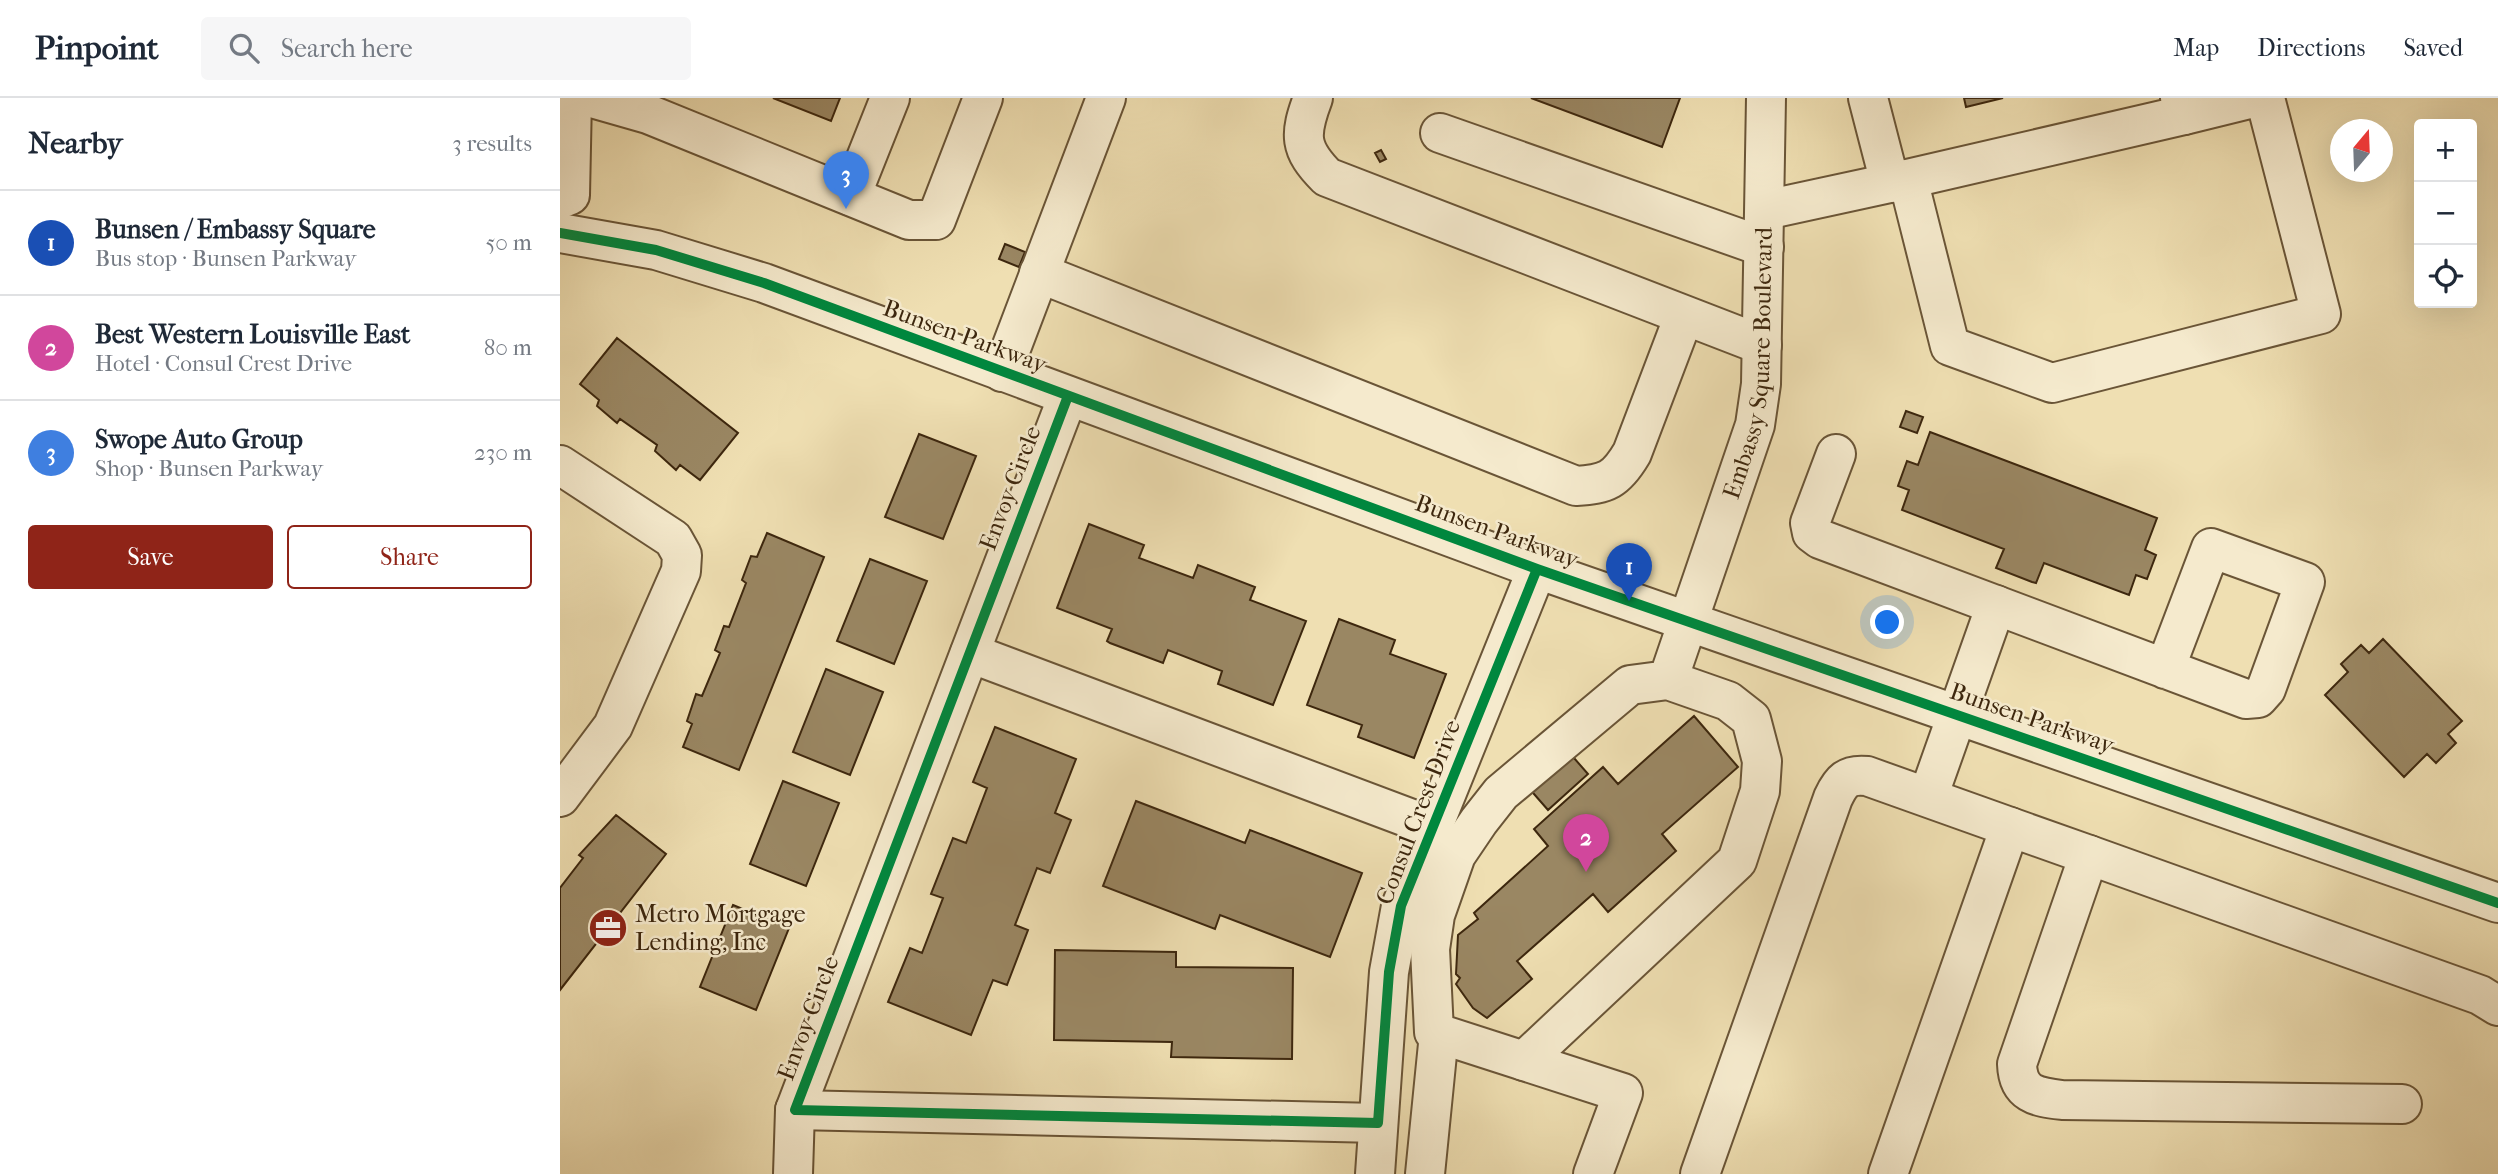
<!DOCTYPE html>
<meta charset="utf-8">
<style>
:root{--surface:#fff;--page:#f6f6f7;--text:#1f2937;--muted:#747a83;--line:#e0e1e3;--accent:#8f2418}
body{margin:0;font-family:"IM FELL French Canon",serif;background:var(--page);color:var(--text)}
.controls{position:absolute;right:21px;top:21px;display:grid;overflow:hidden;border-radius:7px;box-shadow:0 7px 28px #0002}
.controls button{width:63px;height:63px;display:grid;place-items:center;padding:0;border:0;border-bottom:2px solid var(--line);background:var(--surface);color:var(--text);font:35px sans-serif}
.compass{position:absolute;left:1770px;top:21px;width:63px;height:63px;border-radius:50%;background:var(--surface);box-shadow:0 7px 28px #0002;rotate:19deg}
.you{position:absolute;left:1328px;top:525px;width:24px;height:24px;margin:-18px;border:5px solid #fff;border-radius:50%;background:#1a73e8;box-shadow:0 0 0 10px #1a73e833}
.badge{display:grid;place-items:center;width:46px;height:46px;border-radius:50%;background:var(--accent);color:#fff;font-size:23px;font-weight:700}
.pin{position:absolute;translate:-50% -58px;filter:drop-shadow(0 2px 4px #0008)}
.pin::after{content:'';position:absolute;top:37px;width:24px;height:21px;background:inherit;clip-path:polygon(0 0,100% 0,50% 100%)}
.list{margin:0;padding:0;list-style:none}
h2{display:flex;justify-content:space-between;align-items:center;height:91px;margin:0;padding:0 28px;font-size:30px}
h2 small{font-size:23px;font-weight:400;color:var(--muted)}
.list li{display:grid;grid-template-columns:46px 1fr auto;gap:21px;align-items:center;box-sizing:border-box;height:105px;padding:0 28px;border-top:2px solid var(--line)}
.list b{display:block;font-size:26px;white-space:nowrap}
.list p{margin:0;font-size:23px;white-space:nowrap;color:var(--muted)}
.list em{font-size:23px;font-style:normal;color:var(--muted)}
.actions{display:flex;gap:14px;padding:21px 28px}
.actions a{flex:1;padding:16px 0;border:2px solid var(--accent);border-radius:7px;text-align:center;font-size:24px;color:var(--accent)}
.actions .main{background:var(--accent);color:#fff}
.icon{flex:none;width:38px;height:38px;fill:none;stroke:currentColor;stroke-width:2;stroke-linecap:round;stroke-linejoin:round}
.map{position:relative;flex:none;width:1938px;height:1076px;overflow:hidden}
header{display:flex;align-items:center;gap:42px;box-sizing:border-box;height:98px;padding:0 35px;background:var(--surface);border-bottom:2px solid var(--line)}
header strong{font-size:33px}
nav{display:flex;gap:38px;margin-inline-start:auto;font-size:24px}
.search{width:490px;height:63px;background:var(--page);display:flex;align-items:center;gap:18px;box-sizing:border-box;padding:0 24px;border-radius:7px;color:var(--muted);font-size:26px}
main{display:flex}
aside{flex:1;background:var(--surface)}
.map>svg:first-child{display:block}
.building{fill:#9a8763;stroke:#3d270e;stroke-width:2}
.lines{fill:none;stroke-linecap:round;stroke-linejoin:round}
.minor-casing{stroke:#6a5537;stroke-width:42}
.minor{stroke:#f5eacd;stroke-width:38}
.cycleway-casing{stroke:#f5eacd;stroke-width:15}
.cycleway{stroke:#00873e;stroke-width:10}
.labels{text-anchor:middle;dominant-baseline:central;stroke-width:5;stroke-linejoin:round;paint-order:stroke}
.street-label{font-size:24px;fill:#3d270e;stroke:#f5eacd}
.poi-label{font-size:24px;fill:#3d270e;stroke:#f5eacd;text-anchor:start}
</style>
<header>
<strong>Pinpoint</strong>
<div class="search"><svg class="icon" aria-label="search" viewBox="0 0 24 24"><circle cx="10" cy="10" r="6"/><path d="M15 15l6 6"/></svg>Search here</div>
<nav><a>Map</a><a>Directions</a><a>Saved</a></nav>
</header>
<main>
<aside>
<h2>Nearby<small>3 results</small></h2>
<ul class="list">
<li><span class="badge" style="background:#1a4fb4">1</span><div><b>Bunsen / Embassy Square</b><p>Bus stop · Bunsen Parkway</p></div><em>50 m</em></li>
<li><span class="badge" style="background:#d1479c">2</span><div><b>Best Western Louisville East</b><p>Hotel · Consul Crest Drive</p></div><em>80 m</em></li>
<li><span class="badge" style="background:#3f7fe0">3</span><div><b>Swope Auto Group</b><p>Shop · Bunsen Parkway</p></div><em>230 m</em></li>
</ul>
<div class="actions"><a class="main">Save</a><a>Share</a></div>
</aside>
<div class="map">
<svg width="1938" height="1076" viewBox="0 0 1938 1076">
<rect width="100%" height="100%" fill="#efdfb2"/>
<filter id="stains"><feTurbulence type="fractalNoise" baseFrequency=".00286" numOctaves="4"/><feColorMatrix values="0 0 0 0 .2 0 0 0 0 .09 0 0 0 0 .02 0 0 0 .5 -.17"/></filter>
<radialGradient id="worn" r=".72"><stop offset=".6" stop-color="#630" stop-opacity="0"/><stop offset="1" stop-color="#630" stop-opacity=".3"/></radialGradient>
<path class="building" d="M213,0H280L271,23Z
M971,0H1120L1102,49Z
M1404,0H1443L1406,9Z
M821,52L826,61L820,64L815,55Z
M445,146L465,154L459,169L439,161Z
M57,240L178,335L140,382L120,367L116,372L95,353L97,347L60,321L57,325L37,308L39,302L20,286Z
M1346,313L1363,319L1357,335L1340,329Z
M1370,334L1597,420L1585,452L1596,457L1587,481L1576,477L1569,497L1484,465L1476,485L1472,484L1436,470L1444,451L1342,412L1349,392L1338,388L1347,363L1358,367Z
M359,336L416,358L383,441L325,419Z
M529,426L584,447L579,460L633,480L638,467L695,489L690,502L746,523L713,607L658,586L662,573L608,552L603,565L550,545L547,543L552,531L497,510Z
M207,435L264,459L179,672L123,649L132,626L127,623L136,596L142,598L160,555L155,552L164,528L169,529L186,485L182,482L191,458L197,459Z
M310,461L367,483L334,566L277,543Z
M779,521L835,542L830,556L886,576L854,660L798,639L802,627L747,607Z
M1823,541L1902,623L1888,636L1896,645L1876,665L1867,656L1844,679L1765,597L1788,574L1781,566L1801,547L1809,555Z
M266,571L323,594L290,677L233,654Z
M1134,618L1178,669L1102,736L1116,753L1048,814L1033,796L957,863L972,881L927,920L913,910L896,886L900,880L896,876L898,837L918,821L914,815L988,748L974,731L1043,669L1058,686Z
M435,629L516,661L495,715L511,722L490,775L477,770L455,827L468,832L447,887L433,882L411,937L328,904L350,850L362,855L383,800L371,796L393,740L406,745L427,690L413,684Z
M1007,652L1028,676L988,712L967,688Z
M223,683L279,705L246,788L190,766Z
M576,703L685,745L690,732L802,775L770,859L660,817L655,831L543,788Z
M56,717L106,756L0,892V790L23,760L19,757Z
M173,807L229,830L196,912L140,889Z
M495,852L616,854V869L733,870L732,961L611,959L612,944L494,942Z"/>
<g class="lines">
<g class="minor-casing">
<g id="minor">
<path d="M32,0L88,16L349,122H376L423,0"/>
<path d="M753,0C739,37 739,51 767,79L1202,247"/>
<path d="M1624,17L1693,0"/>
<path d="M880,35L1204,149"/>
<path d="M1348,81L1390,248L1492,285L1761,216L1705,0"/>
<path d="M1330,85L1624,17L1620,0"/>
<path d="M291,98L330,0"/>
<path d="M0,101L10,97L12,0"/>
<path d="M1205,112L1330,85L1308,0"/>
<path d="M0,135L96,152L204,185L977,471L1938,805"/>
<path d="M479,175L1016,388C1047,386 1056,382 1072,355L1124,218"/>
<path d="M442,274L546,0"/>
<path d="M1276,356L1250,425L1252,435L1260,441L1686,601L1698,600L1706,591L1745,484L1651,450L1605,571"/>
<path d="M0,367L113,441L122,457L121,473L53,628L0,699"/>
<path d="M410,555L873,729"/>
<path id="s1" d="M1108,582L1070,587L941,695L919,723L896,757L875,817L870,851L874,934L964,963L1177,763L1200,693L1202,663L1191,621L1168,603L1108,582L1195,327L1201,286L1206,0"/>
<path d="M1368,699L1436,507"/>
<path d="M1450,729L1529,757L1457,966C1458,996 1476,999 1502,1002L1842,1006"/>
<path d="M1529,757L1920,897L1938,908"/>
<path d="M964,963L1063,995L1033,1076"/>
<path d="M235,1012L818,1025"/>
<path d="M233,1076L235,1012L508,298"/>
<path d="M815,1076L829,874L841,808L977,471"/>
<path d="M865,1076L879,936"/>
<path d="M1140,1076L1273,700C1281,683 1287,676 1307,678L1450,729L1328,1076"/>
</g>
</g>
<use href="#minor" class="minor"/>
<g class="cycleway-casing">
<path id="cycleway" d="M0,135L96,152L204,185L977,471L1938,805
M508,298L235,1012L818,1025L829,874L841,808L977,471"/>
</g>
<use href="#cycleway" class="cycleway"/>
</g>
<defs>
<g id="office-disc" transform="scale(2.0125)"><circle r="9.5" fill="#8f2418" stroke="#f5eacd"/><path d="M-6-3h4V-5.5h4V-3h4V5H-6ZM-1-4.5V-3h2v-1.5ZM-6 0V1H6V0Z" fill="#fff"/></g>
</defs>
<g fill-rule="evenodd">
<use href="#office-disc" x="48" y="830"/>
</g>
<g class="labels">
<g class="street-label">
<text transform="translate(405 238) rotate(20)">Bunsen Parkway</text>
<text stroke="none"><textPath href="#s1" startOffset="1421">Embassy Square Boulevard</textPath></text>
<text transform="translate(450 390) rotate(-69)">Envoy Circle</text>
<text transform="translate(937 433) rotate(20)">Bunsen Parkway</text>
<text transform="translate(1472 620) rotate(19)">Bunsen Parkway</text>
<text transform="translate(858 714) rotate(-69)">Consul Crest Drive</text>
<text transform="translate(248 920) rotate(-69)">Envoy Circle</text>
</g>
<g class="poi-label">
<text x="75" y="816">Metro Mortgage<tspan x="75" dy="28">Lending, Inc</tspan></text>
</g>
</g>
<rect width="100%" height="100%" filter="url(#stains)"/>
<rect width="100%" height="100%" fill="url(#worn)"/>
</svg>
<div class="controls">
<button>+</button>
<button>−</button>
<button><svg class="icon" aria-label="locate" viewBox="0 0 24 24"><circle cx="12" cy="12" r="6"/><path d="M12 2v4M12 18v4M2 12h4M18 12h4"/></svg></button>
</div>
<svg class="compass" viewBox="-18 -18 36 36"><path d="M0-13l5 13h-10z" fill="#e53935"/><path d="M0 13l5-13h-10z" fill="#747a83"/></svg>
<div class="you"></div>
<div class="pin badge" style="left:1069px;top:503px;background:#1a4fb4">1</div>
<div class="pin badge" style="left:1026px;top:774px;background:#d1479c">2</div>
<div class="pin badge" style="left:286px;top:111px;background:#3f7fe0">3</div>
</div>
</main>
